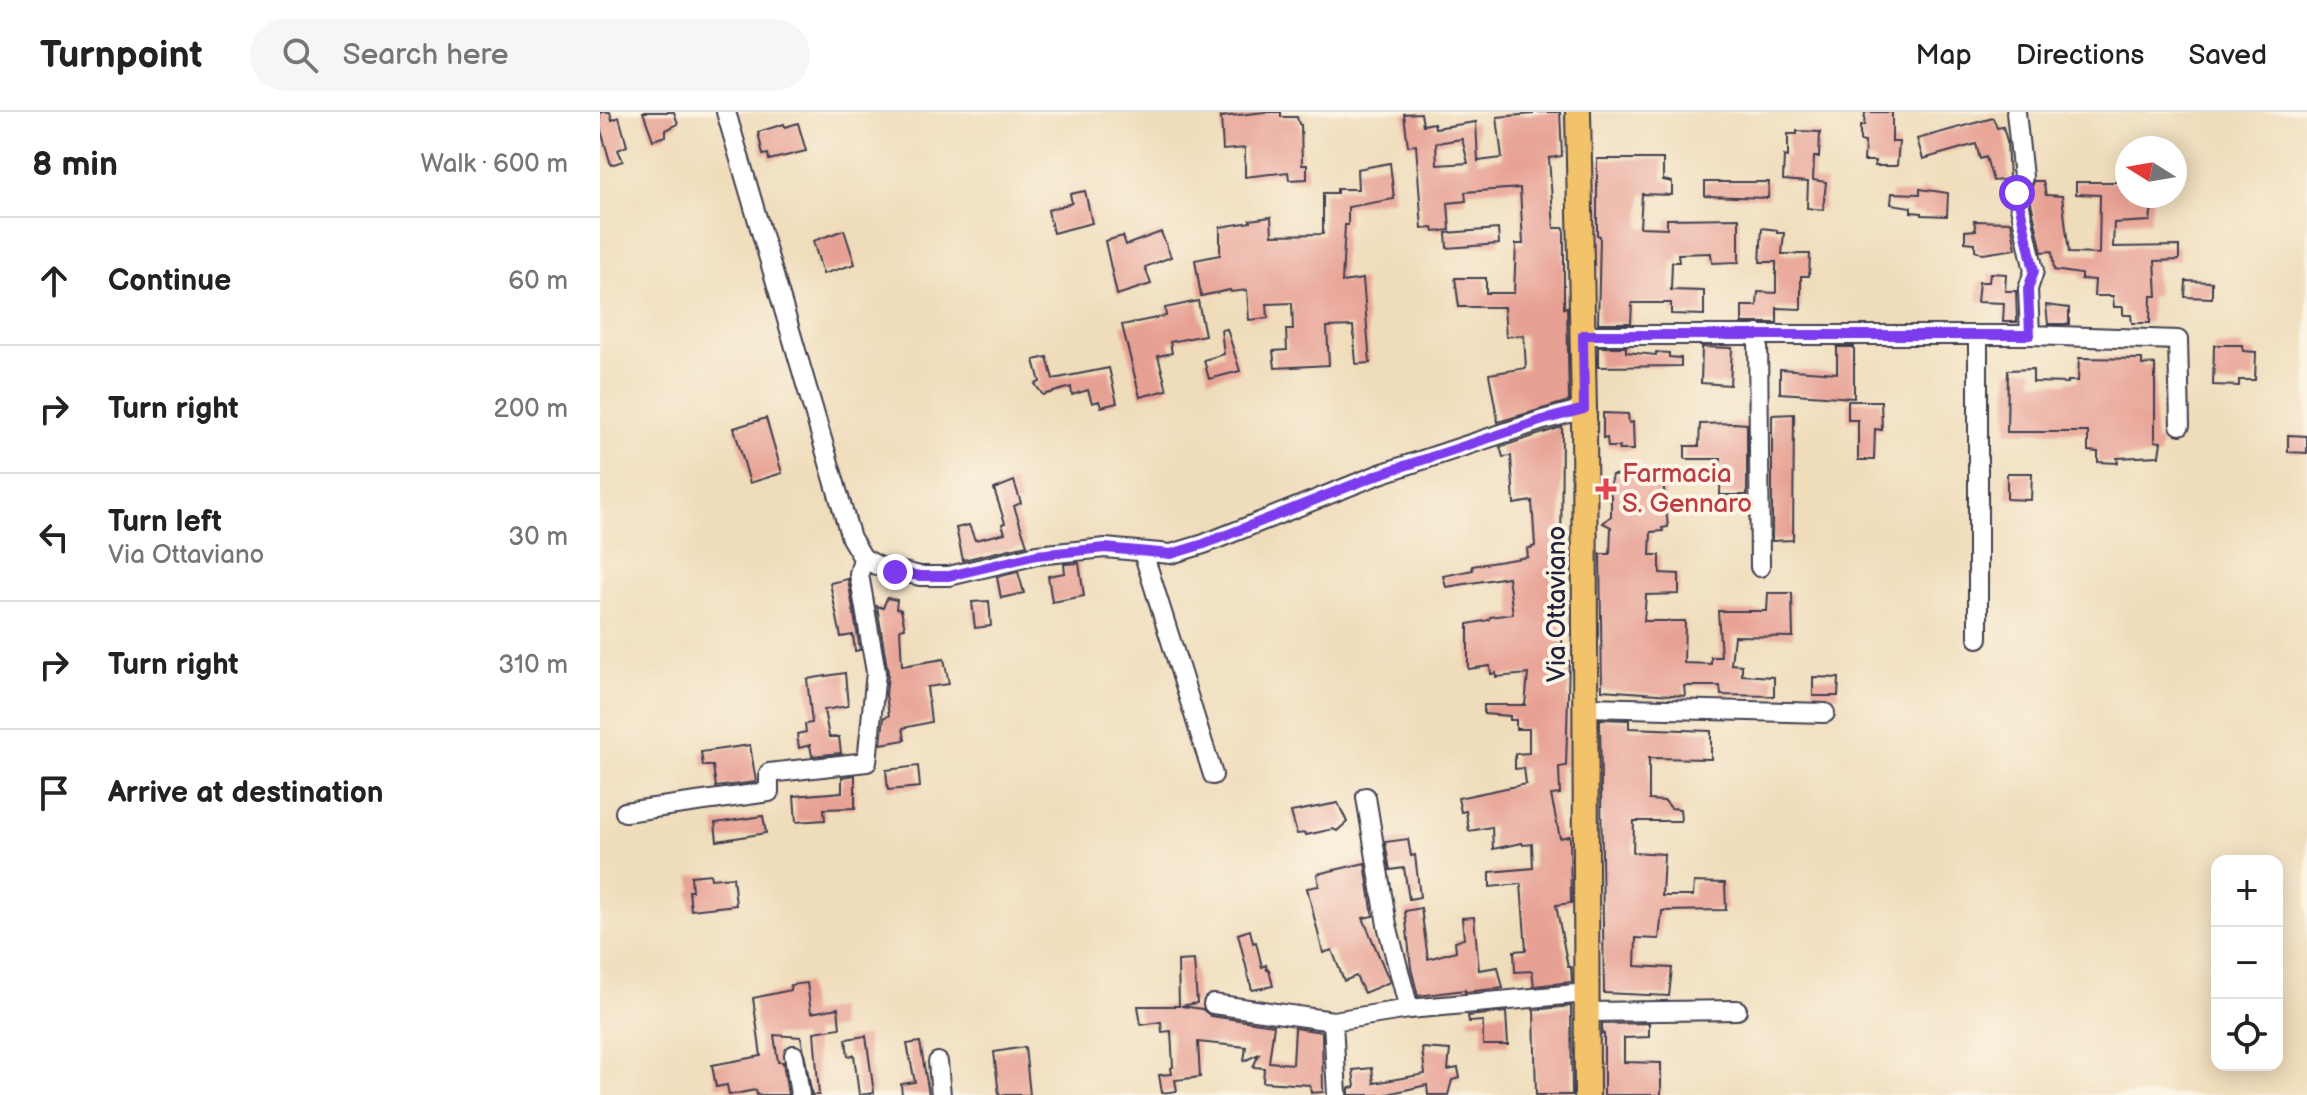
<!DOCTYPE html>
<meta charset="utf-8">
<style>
:root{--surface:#fff;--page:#f6f6f6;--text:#222;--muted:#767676;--line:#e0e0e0}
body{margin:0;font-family:"Balsamiq Sans",sans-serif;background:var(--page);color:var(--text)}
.controls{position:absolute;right:24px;bottom:24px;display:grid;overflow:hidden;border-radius:16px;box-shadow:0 4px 20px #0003}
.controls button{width:72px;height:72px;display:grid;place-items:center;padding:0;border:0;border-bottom:2px solid var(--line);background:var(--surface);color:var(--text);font:40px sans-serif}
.compass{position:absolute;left:1515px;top:24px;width:72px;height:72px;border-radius:50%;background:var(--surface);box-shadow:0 4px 20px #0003;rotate:281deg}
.stop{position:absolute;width:24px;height:24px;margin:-18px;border:6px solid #7c3aed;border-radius:50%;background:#fff}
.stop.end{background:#7c3aed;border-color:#fff;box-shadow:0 2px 8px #0008}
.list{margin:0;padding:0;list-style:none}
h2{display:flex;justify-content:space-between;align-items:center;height:104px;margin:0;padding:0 32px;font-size:34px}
h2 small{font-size:26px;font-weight:400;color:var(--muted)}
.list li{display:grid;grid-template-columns:52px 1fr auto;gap:24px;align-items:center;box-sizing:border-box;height:128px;padding:0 32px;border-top:2px solid var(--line)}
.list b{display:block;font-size:30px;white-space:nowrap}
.list p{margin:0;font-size:26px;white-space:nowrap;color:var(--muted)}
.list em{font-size:26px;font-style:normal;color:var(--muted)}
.icon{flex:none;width:44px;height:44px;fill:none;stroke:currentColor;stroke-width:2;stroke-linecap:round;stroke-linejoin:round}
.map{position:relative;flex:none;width:1707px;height:983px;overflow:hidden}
header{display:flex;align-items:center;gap:48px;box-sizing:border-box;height:112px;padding:0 40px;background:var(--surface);border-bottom:2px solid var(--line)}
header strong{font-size:38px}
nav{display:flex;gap:44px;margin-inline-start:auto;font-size:28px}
.search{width:560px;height:72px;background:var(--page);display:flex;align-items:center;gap:20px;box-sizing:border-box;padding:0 28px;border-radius:44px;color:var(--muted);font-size:30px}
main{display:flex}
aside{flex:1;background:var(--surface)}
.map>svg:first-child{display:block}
.building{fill:#e7a194;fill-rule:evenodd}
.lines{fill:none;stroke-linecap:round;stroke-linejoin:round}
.minor-casing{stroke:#413e4e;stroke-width:22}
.major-casing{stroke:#413e4e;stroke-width:28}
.minor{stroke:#fff;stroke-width:18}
.major{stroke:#f2c36a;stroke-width:24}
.route{stroke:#7c3aed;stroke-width:10}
.health-dot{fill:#e0444e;stroke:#fcf5e5;stroke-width:3}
.labels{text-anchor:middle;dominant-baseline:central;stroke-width:8;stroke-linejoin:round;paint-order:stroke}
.health-label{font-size:26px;fill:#be3a42;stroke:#fcf5e5;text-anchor:start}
.street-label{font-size:26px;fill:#22223b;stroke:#fcf5e5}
</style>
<header>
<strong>Turnpoint</strong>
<div class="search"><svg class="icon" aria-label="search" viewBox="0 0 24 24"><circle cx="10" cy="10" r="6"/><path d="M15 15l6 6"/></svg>Search here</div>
<nav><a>Map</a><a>Directions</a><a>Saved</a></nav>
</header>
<main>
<aside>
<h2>8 min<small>Walk · 600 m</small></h2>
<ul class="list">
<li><svg class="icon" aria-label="ahead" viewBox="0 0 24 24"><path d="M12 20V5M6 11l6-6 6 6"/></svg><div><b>Continue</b></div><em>60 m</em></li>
<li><svg class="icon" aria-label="right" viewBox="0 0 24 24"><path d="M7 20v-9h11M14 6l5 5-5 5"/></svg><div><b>Turn right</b></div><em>200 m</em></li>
<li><svg class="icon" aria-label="left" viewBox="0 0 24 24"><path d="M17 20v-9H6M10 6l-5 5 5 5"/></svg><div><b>Turn left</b><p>Via Ottaviano</p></div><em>30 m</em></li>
<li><svg class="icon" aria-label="right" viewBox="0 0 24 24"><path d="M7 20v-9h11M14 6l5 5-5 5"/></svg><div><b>Turn right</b></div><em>310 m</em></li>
<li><svg class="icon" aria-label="arrive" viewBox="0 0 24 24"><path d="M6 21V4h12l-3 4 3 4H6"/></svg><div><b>Arrive at destination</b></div></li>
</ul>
</aside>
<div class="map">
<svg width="1707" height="983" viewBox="0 0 1707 983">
<rect width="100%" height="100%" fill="#fcf5e5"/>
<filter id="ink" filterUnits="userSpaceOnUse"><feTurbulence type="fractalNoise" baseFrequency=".0125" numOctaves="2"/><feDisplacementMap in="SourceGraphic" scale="16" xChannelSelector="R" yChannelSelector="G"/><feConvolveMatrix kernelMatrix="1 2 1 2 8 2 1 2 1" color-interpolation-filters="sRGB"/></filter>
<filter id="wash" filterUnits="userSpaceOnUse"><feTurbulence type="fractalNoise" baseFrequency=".006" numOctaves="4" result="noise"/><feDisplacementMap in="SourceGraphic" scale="32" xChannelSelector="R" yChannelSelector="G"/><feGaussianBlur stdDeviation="1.8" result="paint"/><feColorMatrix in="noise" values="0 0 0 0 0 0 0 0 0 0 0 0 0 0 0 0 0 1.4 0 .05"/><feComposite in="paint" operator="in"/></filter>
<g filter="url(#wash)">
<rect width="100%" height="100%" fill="#efdcba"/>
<g id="blocks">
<path class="building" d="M0,0H10L12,8L19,5L27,34L18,38L23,49L11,53L0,15Z
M43,0H74L78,12L66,18V24L53,28Z
M665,0H681V5H697L699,12L701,13L702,53H707V67L689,68L688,60L645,65V36L623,38L621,5Z
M933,0H960L962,44L949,46L954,116H964V196L967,195L969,289L898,310L889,262L926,256L924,223L906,225L904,195H859L855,166H886V181H914L916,132H923L920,76L865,80L866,89L848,91L850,118L834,120L833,116L822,117L816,33L808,34L804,2L821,1L823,13L834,11L835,16L876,10L878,49L902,46L897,5L933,2ZM862,27L868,51L837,53L836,31Z
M1265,0H1292V30H1299L1297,54H1274L1275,49H1264L1265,30L1260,29V14H1264Z
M1393,6L1397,16L1403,15L1407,29L1409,67L1393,69L1386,45L1380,47L1376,32L1323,47L1317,27Z
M198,11L206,39L169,48L168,42L163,43L158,20L184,12L185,15Z
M1197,19L1220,20L1219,45H1214L1213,68L1226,70L1223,98L1207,96L1208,70L1183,68L1184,44L1188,45V22H1197Z
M997,47H1063V68L1072,70V83L1042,82L1040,115L1067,116V107L1139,106V150L1112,151L1111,141L1078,142L1079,150H1072L1071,178L1104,179V203L1071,202V191H1032L1031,211H998L1000,124L997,123Z
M790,51L794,87L748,95V113H745L742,170L763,167L770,251L756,252L753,214L727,215L729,253L675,256L673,239L687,238L686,218H693L692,191L667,192L668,206L649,208L647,178L631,180L630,178L601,184L595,148L620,143V115L651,110L650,108L671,105L672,123L723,122V81H737V77H758L757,57Z
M1434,69H1443L1446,83L1462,84L1469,141L1499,142L1500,83L1476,82V70H1527V84L1553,87L1550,109L1514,111L1513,135L1579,134V148L1555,149L1557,184H1551L1550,211H1532L1531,203H1523V195H1514L1513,184H1494L1495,168L1481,167V162L1454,158L1452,139L1442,140L1429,82Z
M1105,70H1169L1168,86L1105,84Z
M1320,77L1348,81L1347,104L1322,103V101L1311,100V95L1291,92L1292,81L1320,82Z
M485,79L492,111L453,121L448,98L472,91L470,82Z
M1374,109L1411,110L1416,137L1383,142L1375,138V131L1365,130V119L1376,118Z
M1162,116L1177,118V121H1184L1182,142H1210L1209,164H1201V197L1177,196V211H1142V194H1157L1158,180L1176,181V150H1160Z
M898,117L899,132L847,136L846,121Z
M244,118L255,152L223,162L213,129Z
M561,120L571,145L545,155L551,172L517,183L505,129L523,124L526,133Z
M1390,161L1406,162L1405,179H1416L1417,210H1403L1404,191L1377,190L1379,170H1389Z
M1586,169L1612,170V186L1585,185Z
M598,189L605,223L570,230L572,241L558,244L567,278L540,285L522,213L566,204L565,196Z
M1446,193L1469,196V212H1448Z
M627,217L640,259L609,267L604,248L624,242L621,218Z
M1614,233H1642L1643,239L1656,240L1655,268H1639V274L1613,273Z
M998,235H1026V240L1056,243V240L1069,241V245L1081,246V254L998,255Z
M1102,235L1132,236L1130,273L1101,271Z
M1237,235H1254V286L1180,281V257L1237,261Z
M447,245L453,267L509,256L517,291L501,295L499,289L492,291L488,278L472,283L471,275L443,283L435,272L440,270L434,248Z
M1479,246L1542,247V253L1555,252V329L1561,330L1559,344L1517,346L1518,351L1498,350V340L1488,339V320H1407L1408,258L1433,257V270L1468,271V269H1478Z
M1248,289H1281L1282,318L1275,317L1274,348H1258V308H1248Z
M1003,301L1028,302L1029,311L1033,310L1034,338H1019L1020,335H1008L1007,326H1003Z
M1194,302L1193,428L1172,429V303Z
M166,306L182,361L150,371L134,316Z
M1134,311L1147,312V383H1120L1121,347H1085V334H1099L1100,312Z
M962,315L961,454L964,479L961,480L962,484L958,485L964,550L969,549L966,654L959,655L960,682L951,683L960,726L970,724L971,791L956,793L968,855H971L972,870L934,874L932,859L915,860L914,839L926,838L921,772L890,775V760L933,756L932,732L923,733L922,731L893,737L892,715L869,719L866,699L861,700L858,686L926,672L924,656L915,657V642L929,641V617H916V608H910V604L884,602V593H925L928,562L896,565V561L891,562L890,554L868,557V512L889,508L890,505L913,502L908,465L846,475L843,464L873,458L872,454L928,445L927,437L935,434L932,389L914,392L911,344L903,345L900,335Z
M1688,323L1707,324V341L1688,340Z
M1407,361H1432L1431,388L1407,387Z
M1034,362L1033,365L1063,368L1068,415L1062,416L1063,419L1051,420L1050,443H1060V461L1079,462V482L1046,483L1044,509H1085L1084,551L1111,552V545H1121L1118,499H1167L1168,481H1192L1193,525L1134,524L1131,552L1142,553V563L1174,565V584L1121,583L1120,574H1084L1085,584L1002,578L1000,442H1010L1011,415L1003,411L1011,404V383L1008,380L1012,363Z
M414,369L421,391L414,394L427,433L363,448L356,416L369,413L375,428L405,421L402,412L405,411L394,377Z
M479,451L484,484L452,490L448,464L465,461L464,452Z
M418,460L424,481L401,486L397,465Z
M248,467L260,538L255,539L253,523L241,525L230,471Z
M287,486L297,488L296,496L301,498L305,516L300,517L302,554L344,547L349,572L327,575L331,610L303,616L305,628L281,632L284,605L289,604L286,583L288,561L277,494L283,496Z
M389,489L391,514L375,516L372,490Z
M245,561L248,594L224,598L229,625H239L241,641L212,644L210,633L199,636L197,622L206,620L205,612L212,611L207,567Z
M1213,565L1239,566L1238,584H1213Z
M1000,607L1029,608V616L1111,619V647L1049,646V688L1065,689L1071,696L1080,697L1081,709H1034L1033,740L1064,742L1062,784H1093L1094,770L1125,771L1126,798L1062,799L1059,827L1036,826L1035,854L1072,856L1069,884L1004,881Z
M150,633L156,670L116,675L113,654H103L101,640Z
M318,654L320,675L288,678L286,658Z
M255,663V696L224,697L225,708L196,710L194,684L242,680V665Z
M738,691L747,710L737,719L733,717L706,723L705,721L697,722L691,700Z
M163,704L166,721L117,729L115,711Z
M808,727L811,744L815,743L820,785L809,787L804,756L790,758L785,730Z
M765,751L773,804L763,806L790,870L764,881L756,864L744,869L732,838L723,841L707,776L719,774L717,762Z
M110,762L111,767L133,765L136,793L91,798L89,779H92L91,764Z
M821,796L828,847L856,839L855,829L864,827L862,806L874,805L879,858L898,855L903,876L865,880V878L818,884L811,856L805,799Z
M650,818L653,831L656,830L662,855L666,853L667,858H669L673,874L652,878L638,822Z
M594,848L597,891L581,894L602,897L611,904L674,913L669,950L693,952L695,916L722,920L723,980L711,981L710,973L663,970L664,956L653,955L659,942L644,949L646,935L598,930L600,965L575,968L577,979L562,981L559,963L572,962L571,956L573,955L571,919L562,920L561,910L541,913L538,894H579L578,849Z
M207,871L211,901L238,896L240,916L214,920L219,983H212L201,925L174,923L178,950H183L188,983H157L156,978L129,983L127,973L116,975L112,953L161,944L153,886L191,878L190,873Z
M971,894L972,983H936L934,898H932Z
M906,900L908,933H883V909L869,910L868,904Z
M1049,911V925L1024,926V950L1061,951V983H1004V922H1002V912Z
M266,924L274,981L259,983L254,943L248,944L246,927Z
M320,930L329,983H302L301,972L315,970L307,932Z
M425,935L430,983H399L394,940Z
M822,936L850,938L848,958L858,956L860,966L852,968L848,983H828L827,973L783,983H749V976L755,975L753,958L772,956L774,971L825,962Z"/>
</g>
</g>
<g filter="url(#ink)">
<use href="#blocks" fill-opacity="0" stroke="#413e4e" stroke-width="2"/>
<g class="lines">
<g class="minor-casing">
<path id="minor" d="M126,0L251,426L263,446L278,454L320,464H349L437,443L505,436L571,442L604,432L780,362L943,308L984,297
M1416,0L1423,65L1417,81L1434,159L1428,177L1430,223
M1158,222L1160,455
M983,223H1430L1578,228L1580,313
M543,440L613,663
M1378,526V223
M986,595L1225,601
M25,700L169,680V661L267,650L276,560L259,462L263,446
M613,892L733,909L809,897L787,813L766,685
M809,897L987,881
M988,900L1137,898
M733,909L737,983
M194,943L200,983
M338,950L341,983"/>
</g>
<g class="major-casing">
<path id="major" d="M978,0L984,297L987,983"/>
</g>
<use href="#minor" class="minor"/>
<use href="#major" class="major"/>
</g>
</g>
<g class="lines" filter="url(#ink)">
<path class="route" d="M295,460L320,464H349L437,443L505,436L571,442L604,432L780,362L943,308L984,297L983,223H1430L1428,177L1434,159L1417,81"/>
</g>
<path class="health-dot" d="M1002 365h8v8h8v8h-8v8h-8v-8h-8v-8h8z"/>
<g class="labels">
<g class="health-label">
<text x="1022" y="362">Farmacia<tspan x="1022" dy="30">S. Gennaro</tspan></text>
</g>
<g class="street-label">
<text transform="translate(957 492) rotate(-90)">Via Ottaviano</text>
</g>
</g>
</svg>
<div class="controls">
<button>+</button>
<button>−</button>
<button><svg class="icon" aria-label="locate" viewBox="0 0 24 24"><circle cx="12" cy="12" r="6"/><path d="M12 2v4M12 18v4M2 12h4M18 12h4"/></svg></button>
</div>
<svg class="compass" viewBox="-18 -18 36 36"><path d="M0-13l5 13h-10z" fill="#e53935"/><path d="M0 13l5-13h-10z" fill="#767676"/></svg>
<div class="stop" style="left:1417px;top:81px"></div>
<div class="stop end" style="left:295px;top:460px"></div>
</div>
</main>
